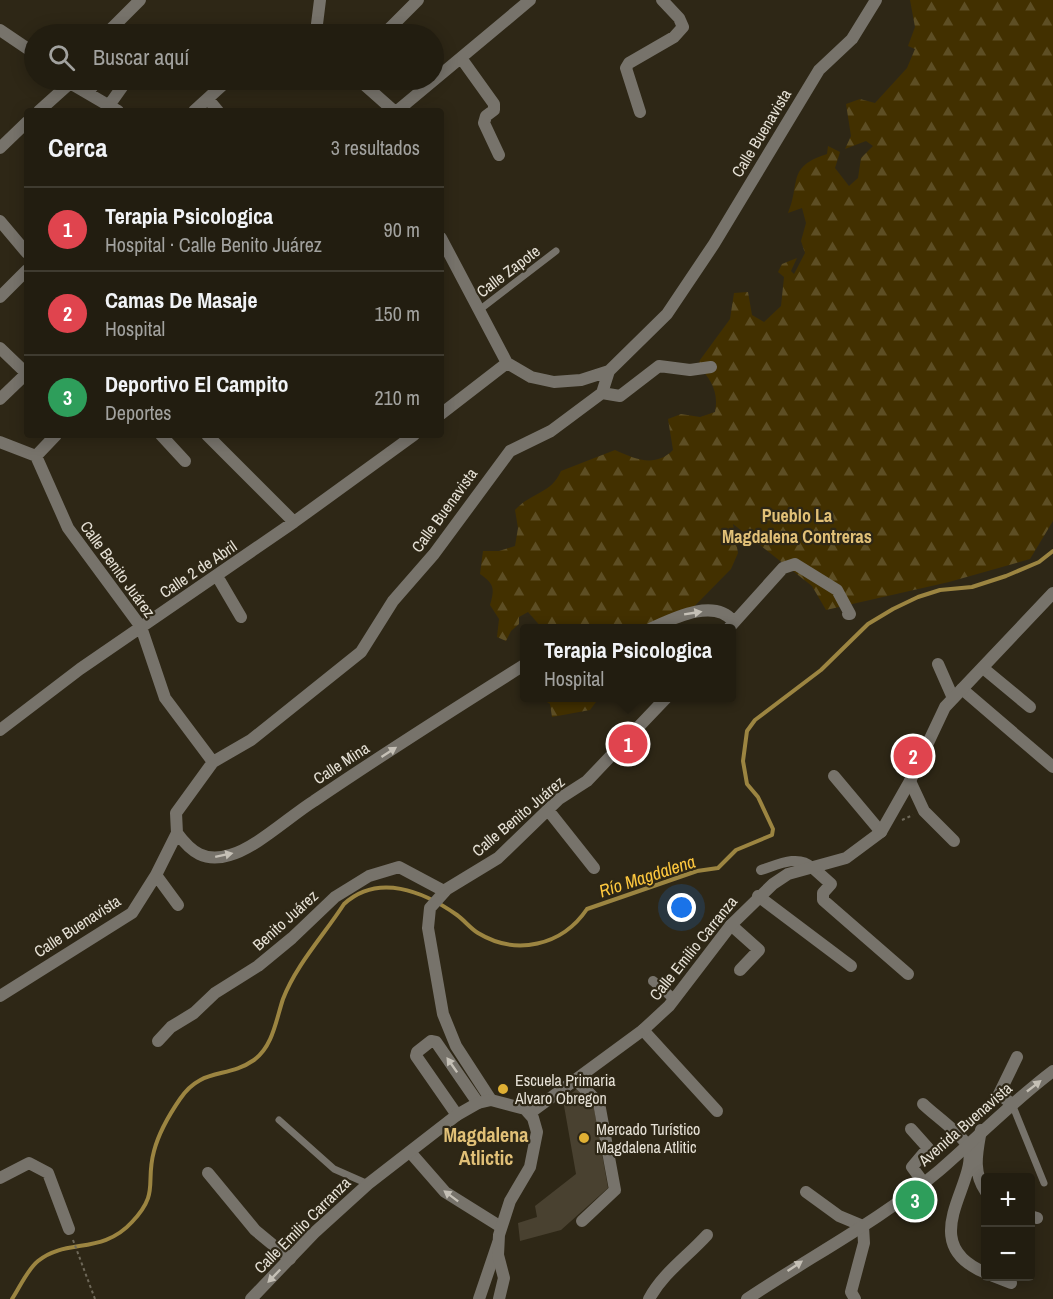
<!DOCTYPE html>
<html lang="es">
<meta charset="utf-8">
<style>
:root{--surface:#221d10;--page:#2a2619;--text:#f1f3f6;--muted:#a2a29f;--line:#3f3b30;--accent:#0f766e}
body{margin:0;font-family:"Archivo Narrow",sans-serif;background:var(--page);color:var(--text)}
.controls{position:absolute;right:18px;bottom:18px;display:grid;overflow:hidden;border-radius:6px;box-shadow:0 3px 15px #0003}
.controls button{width:54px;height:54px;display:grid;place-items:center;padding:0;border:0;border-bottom:2px solid var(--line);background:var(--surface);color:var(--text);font:30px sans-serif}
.you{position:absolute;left:682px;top:908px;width:21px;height:21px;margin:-15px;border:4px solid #fff;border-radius:50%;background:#1a73e8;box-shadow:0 0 0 9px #1a73e833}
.badge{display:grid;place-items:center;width:39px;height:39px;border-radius:50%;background:var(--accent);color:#fff;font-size:20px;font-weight:700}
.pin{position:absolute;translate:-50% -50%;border:3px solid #fff;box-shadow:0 2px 6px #0006}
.popup{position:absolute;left:520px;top:624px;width:216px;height:78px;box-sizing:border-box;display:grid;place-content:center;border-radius:6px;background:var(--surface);filter:drop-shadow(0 2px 4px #0005);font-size:20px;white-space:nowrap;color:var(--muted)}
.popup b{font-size:22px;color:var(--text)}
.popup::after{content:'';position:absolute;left:50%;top:100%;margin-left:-12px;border:12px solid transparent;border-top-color:var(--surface)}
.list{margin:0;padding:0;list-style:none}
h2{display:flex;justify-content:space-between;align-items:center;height:78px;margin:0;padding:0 24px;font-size:26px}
h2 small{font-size:20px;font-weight:400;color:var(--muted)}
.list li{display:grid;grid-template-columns:39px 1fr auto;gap:18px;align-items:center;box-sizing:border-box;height:84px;padding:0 24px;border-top:2px solid var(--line)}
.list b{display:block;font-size:22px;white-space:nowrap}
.list p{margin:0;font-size:20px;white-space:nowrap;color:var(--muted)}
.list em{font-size:20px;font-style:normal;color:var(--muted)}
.icon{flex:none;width:33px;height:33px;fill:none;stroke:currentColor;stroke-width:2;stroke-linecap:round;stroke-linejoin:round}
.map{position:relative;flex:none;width:1053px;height:1299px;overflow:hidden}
.search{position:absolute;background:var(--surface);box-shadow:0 3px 15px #0003;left:24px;top:24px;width:420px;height:66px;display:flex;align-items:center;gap:15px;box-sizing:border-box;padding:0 21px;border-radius:33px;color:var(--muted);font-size:22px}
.panel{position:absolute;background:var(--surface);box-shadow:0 3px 15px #0003;left:24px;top:108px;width:420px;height:330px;border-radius:6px}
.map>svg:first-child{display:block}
.forest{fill:url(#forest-firs)}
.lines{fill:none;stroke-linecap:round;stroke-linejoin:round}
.stream{stroke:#9c8541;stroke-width:4}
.building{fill:#494130}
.path{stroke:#6e6859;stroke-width:2;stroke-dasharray:3 3;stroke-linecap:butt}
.service{stroke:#77736b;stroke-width:7}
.pedestrian{stroke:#77736b;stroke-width:10}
.minor{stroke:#77736b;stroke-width:12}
.tertiary{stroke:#77736b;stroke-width:12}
.oneway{fill:#c5c0b6}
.poi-dot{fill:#e0b034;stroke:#2e2716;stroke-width:2}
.labels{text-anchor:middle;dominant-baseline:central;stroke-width:4.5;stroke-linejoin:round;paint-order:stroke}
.street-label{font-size:16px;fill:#e6e1d6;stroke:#2e2716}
.poi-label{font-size:16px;fill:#e6e1d6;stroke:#2e2716;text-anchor:start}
.neighbourhood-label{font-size:18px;font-weight:bold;fill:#e1c077;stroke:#2e2716}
.water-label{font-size:18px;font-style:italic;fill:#fec83e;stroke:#2e2716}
.quarter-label{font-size:20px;font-weight:bold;fill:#e1c077;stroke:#2e2716}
</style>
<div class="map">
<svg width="1053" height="1299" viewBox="0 0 1053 1299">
<defs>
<pattern id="forest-firs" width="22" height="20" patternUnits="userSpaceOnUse" patternTransform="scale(1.5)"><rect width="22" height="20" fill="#423000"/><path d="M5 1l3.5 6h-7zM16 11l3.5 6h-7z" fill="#5d4e24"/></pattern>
</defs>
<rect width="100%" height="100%" fill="#2e2716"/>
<path class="forest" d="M910,0H1053V521L1030,559L949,582L826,610L812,586L733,524L738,553L731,569L673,628H542L528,612L519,617V624L511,631L506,641L497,637L499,619L490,605C495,588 494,584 480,574L483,551H499L515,546L518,528L515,510C533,491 551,494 561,471L615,450C635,459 655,468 673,450L668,419L681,414L700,417L715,412C719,392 711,379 698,366L700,360L730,319L734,293L748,292L752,315L764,322L781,306L784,277L778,272L782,264L797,258L791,271L794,274L805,253L801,241L806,223L802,208L788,213C801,183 786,167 827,154L828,146L840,152L835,168L849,186L858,178L861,158L873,146L866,141L845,149L851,136L846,104L860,99L875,103L907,68L915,49L908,46L915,27Z
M541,698H599L590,710L552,717L550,704Z"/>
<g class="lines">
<path class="stream" d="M12,1299C20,1287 27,1270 38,1261C66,1238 102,1255 132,1222C160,1192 145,1184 154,1151C159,1132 169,1115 180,1099C201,1067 227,1079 254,1060C273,1046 276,1020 283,999C296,965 324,935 344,904C378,873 423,891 457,915C464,920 470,928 478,933C516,956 562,946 587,909L697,871L718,868L736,850L772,835L773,829L758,797L747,784L743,761L747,731L755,720L821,670L868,624L893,609L918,597L940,590L972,587L1006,576L1039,562L1053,551"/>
</g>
<path class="building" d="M578,1088L593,1102L608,1188L561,1230L520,1241L518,1223L537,1217L535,1206L576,1174L563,1100Z"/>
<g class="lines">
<path class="path" d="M902,820L913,815
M73,1240L95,1299"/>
<path class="service" d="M478,311L556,251
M1012,1104L1044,1183
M279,1120L334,1169L368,1184"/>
<path class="pedestrian" d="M761,870C777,865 798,854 812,867
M653,981L674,999"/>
<path class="minor" d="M0,30L34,53
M316,32L320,0
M106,34L140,0
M384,34L418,0
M461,58L494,104V110L486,116L484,123L499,155
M65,80L118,111
M359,80L394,111
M88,92L98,80
M208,99L218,111
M110,104L127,80
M39,111L69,84
M194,111L228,80
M397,111L530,0
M640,112L626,68L629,63L674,37L683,27L679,18L662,0
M0,148L27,122
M0,221L27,253
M441,238L507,363L531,377L554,382L581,380L609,371
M0,297L27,270
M0,348L26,373
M602,393L620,396L659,366L690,370L711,367
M0,399L27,373
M441,414L507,363
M161,435L185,461
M207,435L294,522
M0,442L36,456L68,528L141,627L165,698L213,762
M36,456L56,435
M217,576L241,617
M652,628C674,618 714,598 733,621
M729,628L783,568L795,564L837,590L850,614H848
M938,664L953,698
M983,668L1030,707
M962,689L1053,767
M0,730L80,669L294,522L414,435
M834,776L881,832
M910,781L924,811L954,841
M548,810L594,868
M177,833C191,852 205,863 230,855C256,848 290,816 314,801C383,754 454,709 524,665
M812,867L831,884L823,893V900L908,974
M156,875L178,905
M758,896L851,966
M731,925L759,950L740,970
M0,996L132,913L156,875L177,833L176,813L213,762L251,740L361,652L393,601L434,554L510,451L551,431L602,393L609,371L667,314L714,244L819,70L852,39L876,0
M643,1030L717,1111
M158,1041L171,1027L194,1013L215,993L258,966L292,938L335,897L369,876L399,867L444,891
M576,1080L599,1103L615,1190L582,1221
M491,1100L456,1046L443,1014L428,928L430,908L447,889L498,858L559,799L587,781L666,698
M923,1104C933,1114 960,1133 967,1145C984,1178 910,1242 986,1273
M1012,1104L999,1094L1017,1057
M457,1115L416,1056L417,1052L431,1041L436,1042L478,1103
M911,1129L928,1148L912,1167L923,1182
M981,1130C977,1153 972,1171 986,1192
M410,1152L445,1192L501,1227
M208,1173L255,1230L290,1259
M0,1178L29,1163L48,1173L69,1229
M806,1192L839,1216L863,1226L864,1243L851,1292L855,1299
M1030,1216L1037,1218
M993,1276L1011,1283
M479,1299L498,1243
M649,1299C663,1273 687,1257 707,1235"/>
<path class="tertiary" d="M530,1113L643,1030L669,1006L731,925L773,884L788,874L846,858L881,832L910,781L945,707L1053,593
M251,1299L314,1233L368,1184L457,1115L478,1103L491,1100L525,1109L533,1118L537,1132L530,1167L510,1201L499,1235L498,1255L504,1278L499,1299
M747,1299C811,1256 881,1220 940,1170C978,1137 1012,1102 1053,1071"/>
</g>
<defs><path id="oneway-solid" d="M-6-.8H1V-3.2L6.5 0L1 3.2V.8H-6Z" transform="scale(1.5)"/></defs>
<g class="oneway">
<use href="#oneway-solid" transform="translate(693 613) rotate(-9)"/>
<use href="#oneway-solid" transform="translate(389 752) rotate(-33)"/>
<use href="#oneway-solid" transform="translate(224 855) rotate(-12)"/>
<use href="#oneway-solid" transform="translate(452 1065) rotate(-125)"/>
<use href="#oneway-solid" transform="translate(1034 1086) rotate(-38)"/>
<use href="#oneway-solid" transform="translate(451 1196) rotate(-143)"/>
<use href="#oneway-solid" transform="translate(795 1266) rotate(-34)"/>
<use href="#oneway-solid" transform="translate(274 1276) rotate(134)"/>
</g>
<g class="poi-dot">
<circle cx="503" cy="1089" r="6"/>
<circle cx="584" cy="1138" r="6"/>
</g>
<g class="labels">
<g class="street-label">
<text transform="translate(761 133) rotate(-59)">Calle Buenavista</text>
<text transform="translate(508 271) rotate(-37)">Calle Zapote</text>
<text transform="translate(444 510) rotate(-54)">Calle Buenavista</text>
<text transform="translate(118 569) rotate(54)">Calle Benito Juárez</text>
<text transform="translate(198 569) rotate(-34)">Calle 2 de Abril</text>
<text transform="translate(341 763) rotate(-33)">Calle Mina</text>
<text transform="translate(518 816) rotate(-40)">Calle Benito Juárez</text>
<text transform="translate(285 920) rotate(-42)">Benito Juárez</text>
<text transform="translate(77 926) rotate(-33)">Calle Buenavista</text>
<text transform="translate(693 948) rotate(-51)">Calle Emilio Carranza</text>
<text transform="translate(965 1124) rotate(-41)">Avenida Buenavista</text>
<text transform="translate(302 1225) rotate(-45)">Calle Emilio Carranza</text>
</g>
<g class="poi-label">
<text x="515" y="1080">Escuela Primaria<tspan x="515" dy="18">Alvaro Obregon</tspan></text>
<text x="596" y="1129">Mercado Turístico<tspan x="596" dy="18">Magdalena Atlitic</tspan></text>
</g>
<g class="neighbourhood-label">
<text x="797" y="515">Pueblo La<tspan x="797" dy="21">Magdalena Contreras</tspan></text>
</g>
<g class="water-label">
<text transform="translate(647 876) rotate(-18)">Río Magdalena</text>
</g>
<g class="quarter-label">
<text x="486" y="1134">Magdalena<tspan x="486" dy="23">Atlictic</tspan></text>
</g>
</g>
</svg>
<div class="controls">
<button>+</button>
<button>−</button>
</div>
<div class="you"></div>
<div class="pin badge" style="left:628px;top:744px;background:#e0444e">1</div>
<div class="popup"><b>Terapia Psicologica</b>Hospital</div>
<div class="pin badge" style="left:913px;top:756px;background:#e0444e">2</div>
<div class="pin badge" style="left:915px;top:1200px;background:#2e9e5b">3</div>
<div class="search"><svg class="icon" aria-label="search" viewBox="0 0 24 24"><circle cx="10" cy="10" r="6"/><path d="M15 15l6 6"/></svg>Buscar aquí</div>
<section class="panel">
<h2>Cerca<small>3 resultados</small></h2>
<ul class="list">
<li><span class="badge" style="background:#e0444e">1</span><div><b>Terapia Psicologica</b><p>Hospital · Calle Benito Juárez</p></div><em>90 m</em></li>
<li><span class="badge" style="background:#e0444e">2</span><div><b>Camas De Masaje</b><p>Hospital</p></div><em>150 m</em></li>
<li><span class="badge" style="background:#2e9e5b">3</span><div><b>Deportivo El Campito</b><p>Deportes</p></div><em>210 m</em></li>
</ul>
</section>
</div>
